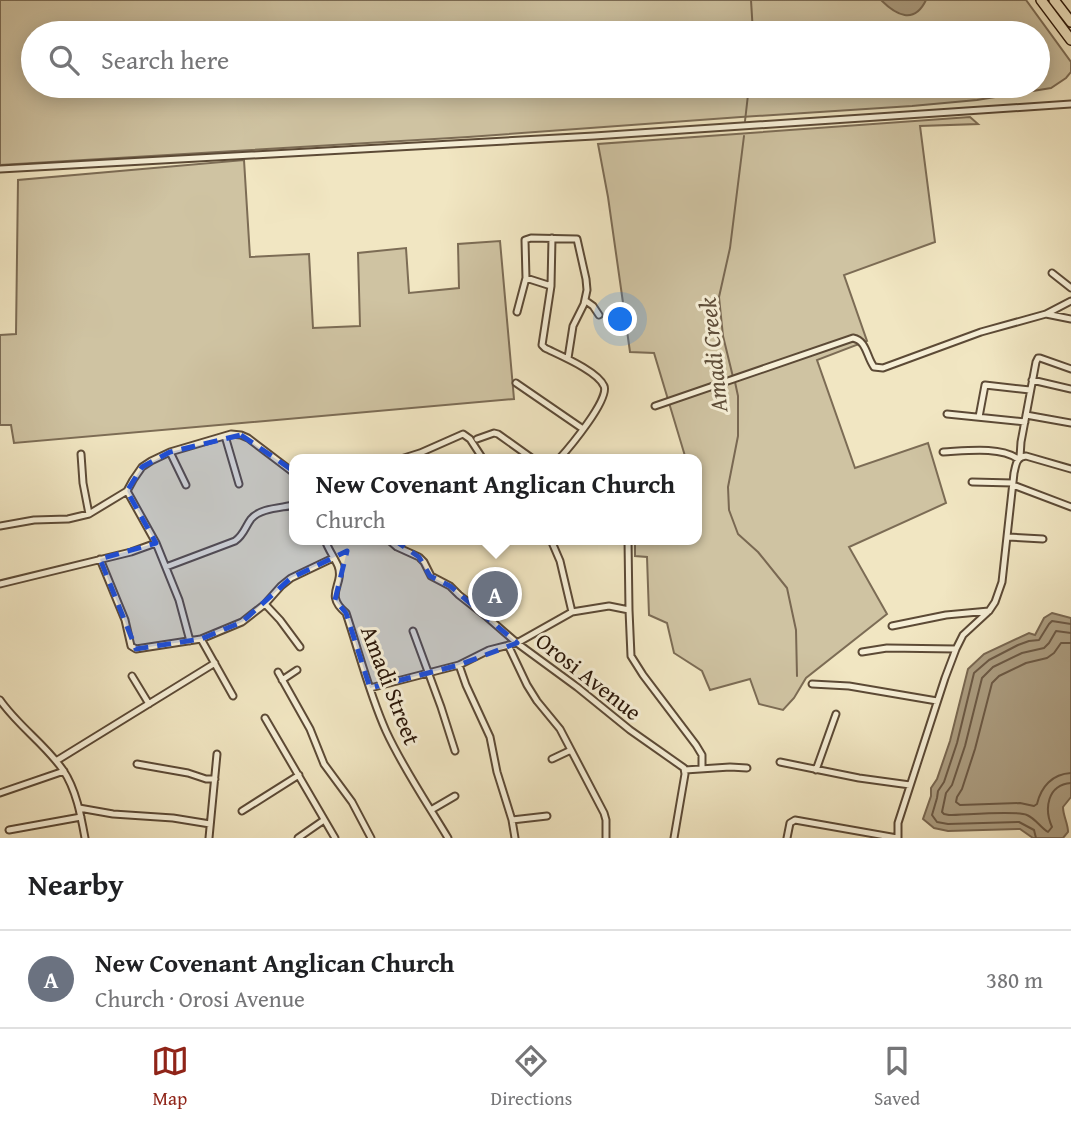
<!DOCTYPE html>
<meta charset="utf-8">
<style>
:root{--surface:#fff;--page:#f2f2f2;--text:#202124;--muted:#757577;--line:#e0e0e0;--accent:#8f2418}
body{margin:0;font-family:"Gentium Book Plus",serif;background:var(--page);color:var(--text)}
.you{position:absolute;left:621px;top:320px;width:24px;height:24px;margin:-18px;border:5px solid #fff;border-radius:50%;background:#1a73e8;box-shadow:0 0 0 10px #1a73e833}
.badge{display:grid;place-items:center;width:46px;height:46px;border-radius:50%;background:var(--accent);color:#fff;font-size:23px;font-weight:700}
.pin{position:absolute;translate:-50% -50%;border:4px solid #fff;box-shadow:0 2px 7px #0006}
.popup{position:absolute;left:289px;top:454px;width:413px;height:91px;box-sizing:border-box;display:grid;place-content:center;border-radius:14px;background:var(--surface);filter:drop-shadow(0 2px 5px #0005);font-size:23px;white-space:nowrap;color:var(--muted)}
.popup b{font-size:26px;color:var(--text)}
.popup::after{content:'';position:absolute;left:50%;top:100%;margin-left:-14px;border:14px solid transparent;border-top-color:var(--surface)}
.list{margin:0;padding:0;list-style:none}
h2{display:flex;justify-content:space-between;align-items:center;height:91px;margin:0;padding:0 28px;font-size:30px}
h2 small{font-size:23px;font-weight:400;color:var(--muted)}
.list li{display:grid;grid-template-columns:46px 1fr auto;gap:21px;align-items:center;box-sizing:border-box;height:98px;padding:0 28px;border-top:2px solid var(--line)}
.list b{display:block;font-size:26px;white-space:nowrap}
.list p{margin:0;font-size:23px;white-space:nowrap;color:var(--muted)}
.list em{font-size:23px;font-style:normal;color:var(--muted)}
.icon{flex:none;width:38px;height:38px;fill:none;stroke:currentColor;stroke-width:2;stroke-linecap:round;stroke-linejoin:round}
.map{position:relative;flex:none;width:1071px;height:838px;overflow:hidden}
.search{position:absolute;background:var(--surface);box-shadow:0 4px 18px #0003;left:21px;right:21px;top:21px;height:77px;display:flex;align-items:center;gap:18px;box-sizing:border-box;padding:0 24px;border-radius:38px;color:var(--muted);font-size:26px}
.sheet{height:189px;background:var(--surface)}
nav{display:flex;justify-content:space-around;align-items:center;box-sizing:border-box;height:98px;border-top:2px solid var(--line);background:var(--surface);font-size:19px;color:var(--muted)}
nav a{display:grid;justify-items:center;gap:4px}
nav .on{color:var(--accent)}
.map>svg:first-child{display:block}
.green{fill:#cfc3a2;stroke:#7c6c55;stroke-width:2;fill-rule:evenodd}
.water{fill:#ad9f83;stroke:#796852;stroke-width:2}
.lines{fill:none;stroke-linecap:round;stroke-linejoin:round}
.shore{stroke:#6c5a46;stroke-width:2}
.stream{stroke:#796852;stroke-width:2}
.street-casing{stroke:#5c4a36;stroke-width:9}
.highway-casing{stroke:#2a1608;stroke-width:12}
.street{stroke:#f6efd7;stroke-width:5}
.highway{stroke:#f1e6c2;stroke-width:9}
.marked{fill:#1d4ed8;fill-opacity:0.2;stroke:#1d4ed8;stroke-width:5;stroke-dasharray:14 9;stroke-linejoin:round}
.labels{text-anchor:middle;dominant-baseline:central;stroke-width:6;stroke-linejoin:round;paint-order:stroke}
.street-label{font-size:23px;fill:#2a1608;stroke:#f6efd7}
.water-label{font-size:24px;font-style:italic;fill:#5e4d39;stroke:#f6efd7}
</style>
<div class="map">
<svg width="1071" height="838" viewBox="0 0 1071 838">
<rect width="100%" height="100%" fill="#f1e6c2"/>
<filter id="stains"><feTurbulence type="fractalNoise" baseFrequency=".00286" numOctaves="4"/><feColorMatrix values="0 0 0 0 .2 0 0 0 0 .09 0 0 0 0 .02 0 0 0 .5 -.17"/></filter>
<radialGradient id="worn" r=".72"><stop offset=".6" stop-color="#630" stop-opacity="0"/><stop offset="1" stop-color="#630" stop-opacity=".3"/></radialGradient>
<path class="green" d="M0,0H1026L1071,62V72L1066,78L1051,88L977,100L912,106L741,117L468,137L0,165ZM33,33H1038V86H33Z
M970,117L978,124L920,126L935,242L844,275L867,341L817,360L855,468L928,443L946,503L849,547L887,614L806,678L794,698L783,710L759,704L750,679L710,690L702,671L674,653L667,623L649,615L647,557L635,556V540H696V459H676L685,456L654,353L630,352L608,197L598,144Z
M244,160L250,257L309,254L313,328L360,326L358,253L406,248L409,293L459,288L458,244L500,241L514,399L14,443L11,425H0V335L16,334L18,180Z"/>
<path class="water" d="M881,0H926C914,25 896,15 881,0Z
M1052,613L1071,618V797L1063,807C1063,816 1068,823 1068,832L1063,838H1033L1020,829L948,831L934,828L923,819L931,796V788L937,779L950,741L968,669L984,654L1029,633L1035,635L1044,618Z"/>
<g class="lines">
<path class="shore" d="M1071,633L1056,631L1049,643L1044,648L1022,653L993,667L982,678L965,746L952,785L946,793L942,812L944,814L949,815C964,815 1017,810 1027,815C1036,819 1041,828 1048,832L1052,827C1044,809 1047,785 1071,783
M1071,643H1061L1054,653L1047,658L1026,663L999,676L992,683L975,749L962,789L957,797L956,802L960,805L1020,803L1034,806L1037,804C1041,787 1052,774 1071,773
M1036,838L1034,830L1019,822L948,824L937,822L932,815L937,798L938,791L944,782L957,743L974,673L989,660L1018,645L1029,641L1039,640L1049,624L1052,621L1071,624"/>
<path class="stream" d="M751,0L753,33
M745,121L749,86
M733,377L723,336L719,297L730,248L744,136
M735,382L738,396V436L728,487L729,510L738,534L758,552L787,588L796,630L797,676"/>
<g class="street-casing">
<path id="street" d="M0,169L594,136L1071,104
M552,238L551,286L542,345L545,348C559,355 598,371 604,386C610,399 569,448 559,459
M1052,273L1071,288
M526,278L551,286
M586,301L593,306L599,315
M517,312L526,278L525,240L531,238L577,239L586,279L587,290L584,304L573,326L568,358
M1046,314L1071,319
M1032,380L1071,389
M516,383L583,429
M655,406L853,338C867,341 866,356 874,367L883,368L981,332L1046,314L1071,301
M947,414L1025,422
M1026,415L1071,423
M979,417L985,385L1030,390
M225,436L239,484
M477,439L494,433L498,434L533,459
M170,452L186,485
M943,452C965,451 1000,446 1018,459
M81,454L83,483L89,514
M1020,457L1021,442L1036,362L1038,358H1040L1071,369
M401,459L420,453L463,434L470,439L483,459
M972,482L1013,483
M1013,485L1071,507
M127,491L156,543L179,600L190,641
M0,526L34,520L68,519L89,514L127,491L133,480L142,467L151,461L170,452L231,434L241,435L248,438L294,473
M1008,537L1043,539
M325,540C328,549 334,557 338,566C345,585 323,594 346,613C359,652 369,693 386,731C403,768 427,803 448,838
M389,540L397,547L419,557L424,562L431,576L450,586L459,595L487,617L517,643L577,687L630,730L684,768L685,774L674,838
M551,540L560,561L572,612
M628,540L629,610L631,656L643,675L696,745L702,755V768
M100,559L125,620L131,646L136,649L201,639L242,622L265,604L281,586L291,578L333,558
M166,567L235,541C244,535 245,527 251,519C260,508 281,508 294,505
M0,584L131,552L156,543
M265,604L280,620L300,647
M892,626L946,615L989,611
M413,631L441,707L455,751
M201,639L233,696
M508,645L527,685L537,701L560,729L604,813L606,820V838
M862,652L887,648L956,649
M459,665L466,685L490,737L497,772L512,820L515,838
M278,672L310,729L324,764L352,802L371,838
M132,676L149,704
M282,680L297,670
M812,684L849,686L937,701
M370,688L459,665L489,650L517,643L572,612L609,606L629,610
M0,700C18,726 45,744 63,770C76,789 81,816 85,838
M265,718L335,838
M552,759L571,750
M56,761L215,663
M780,762L859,778L910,785
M137,764L188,773L206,779H215
M685,770L730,767L747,768
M816,770L836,714
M0,793L64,771
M79,808L113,814L173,818L210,824
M431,810L455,796
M242,811L299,775
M512,820L547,816
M9,830L81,817
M209,838L217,754
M298,838L324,820
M787,838L790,823L795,820L897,838
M898,838V823L945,678L956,649L963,635L989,611L995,602L1002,582L1014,473C1016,465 1016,457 1026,456L1071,469"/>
</g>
<g class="highway-casing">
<path id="highway" d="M1041,0L1071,40
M1054,0L1071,22"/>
</g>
<use href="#street" class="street"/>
<use href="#highway" class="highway"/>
</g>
<path class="marked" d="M241,435L419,557L430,576L450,586L517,643L459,665L370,688L346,613L335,600L347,551L291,578L242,622L201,639L136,649L100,559L156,543L127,491L142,467L170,452Z"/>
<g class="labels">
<g class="street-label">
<text transform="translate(589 676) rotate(38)">Orosi Avenue</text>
<text transform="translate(391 685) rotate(69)">Amadi Street</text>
</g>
<g class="water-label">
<text transform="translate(713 355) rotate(-96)">Amadi Creek</text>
</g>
</g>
<rect width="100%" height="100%" filter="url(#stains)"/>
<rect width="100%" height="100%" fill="url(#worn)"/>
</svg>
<div class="you"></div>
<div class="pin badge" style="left:495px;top:594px;background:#6b7280">A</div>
<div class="popup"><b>New Covenant Anglican Church</b>Church</div>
<div class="search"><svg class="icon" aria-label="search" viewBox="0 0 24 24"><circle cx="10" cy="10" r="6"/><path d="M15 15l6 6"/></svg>Search here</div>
</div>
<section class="sheet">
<h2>Nearby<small></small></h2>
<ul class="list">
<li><span class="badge" style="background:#6b7280">A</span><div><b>New Covenant Anglican Church</b><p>Church · Orosi Avenue</p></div><em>380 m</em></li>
</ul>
</section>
<nav>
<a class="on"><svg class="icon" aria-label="map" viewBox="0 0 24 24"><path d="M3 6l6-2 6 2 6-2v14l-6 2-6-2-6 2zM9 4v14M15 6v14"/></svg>Map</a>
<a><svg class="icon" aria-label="directions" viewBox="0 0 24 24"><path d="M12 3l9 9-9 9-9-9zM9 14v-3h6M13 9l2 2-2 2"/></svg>Directions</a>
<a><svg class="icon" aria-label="saved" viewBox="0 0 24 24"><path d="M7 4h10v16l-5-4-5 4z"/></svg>Saved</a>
</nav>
